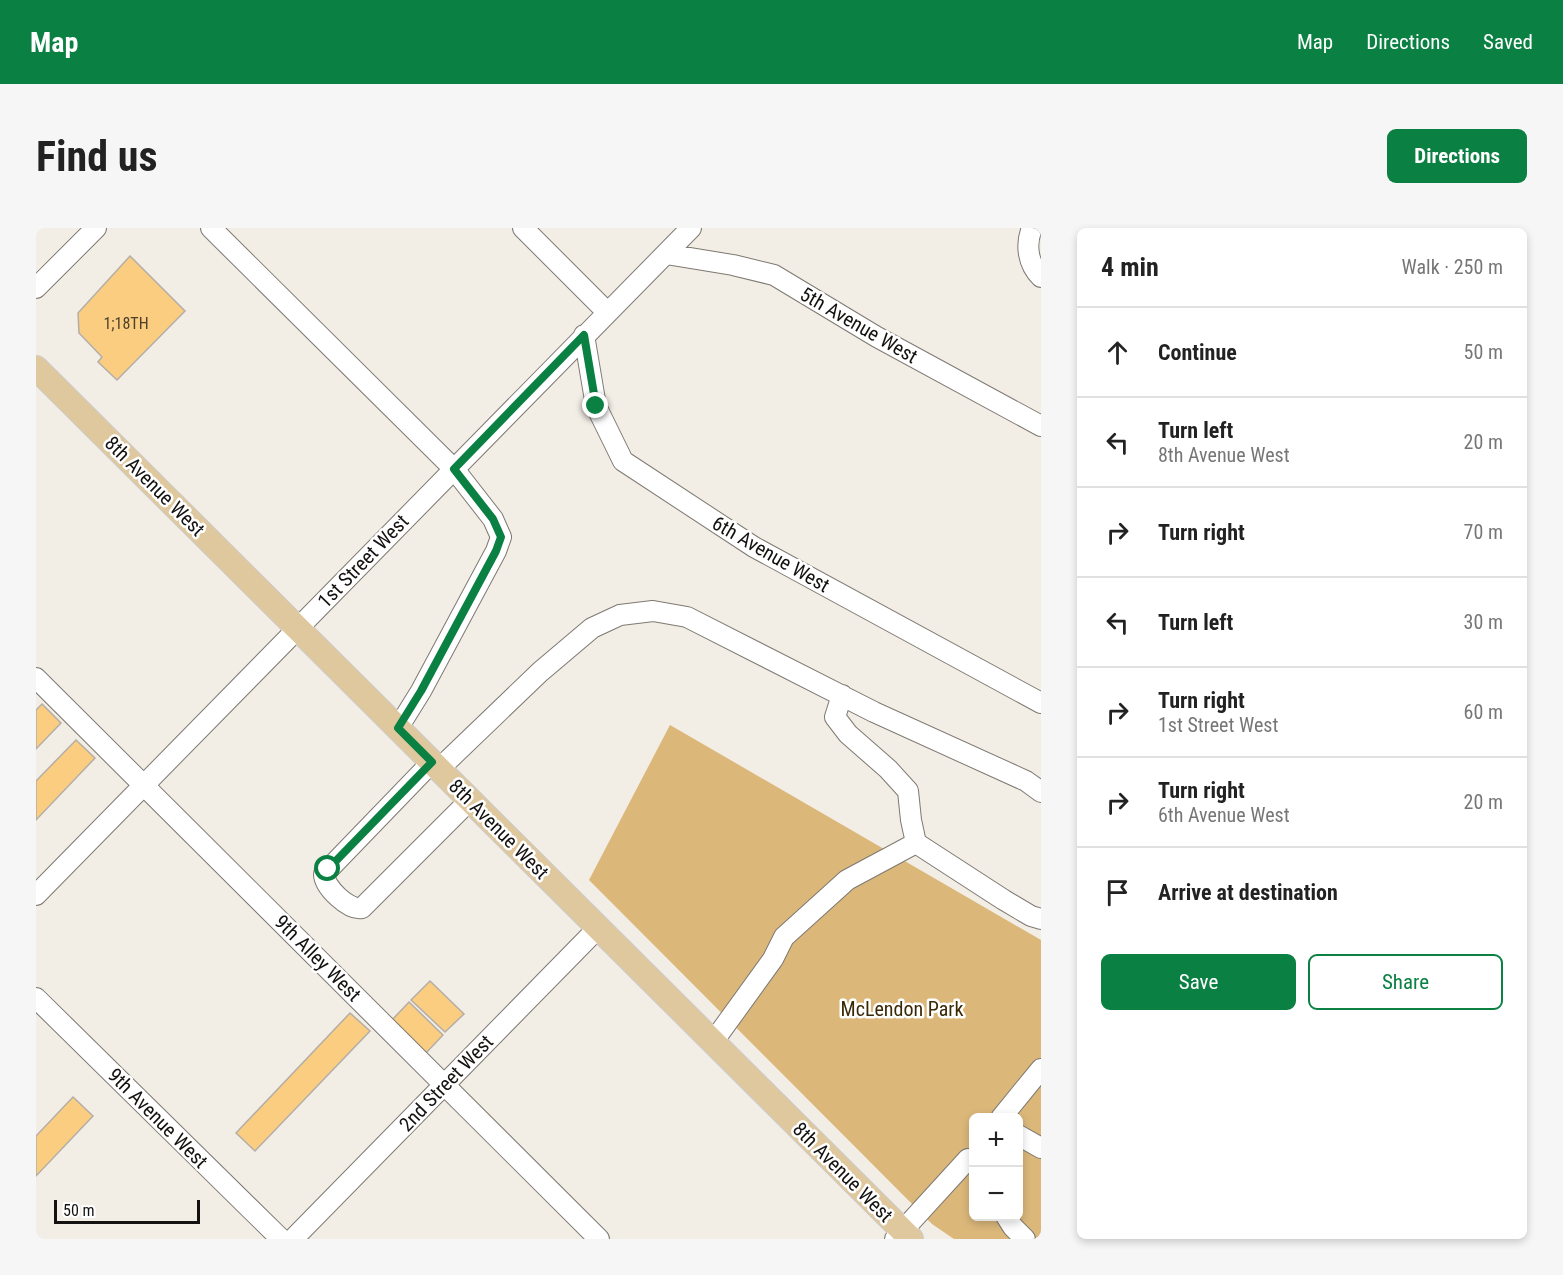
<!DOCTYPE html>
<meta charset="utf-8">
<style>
:root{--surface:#fff;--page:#f6f6f6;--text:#222;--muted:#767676;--line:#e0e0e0;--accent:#0b8043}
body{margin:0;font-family:"Roboto Condensed",sans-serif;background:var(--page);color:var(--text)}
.controls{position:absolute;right:18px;bottom:18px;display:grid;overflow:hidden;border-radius:9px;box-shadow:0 3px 9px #0003}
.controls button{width:54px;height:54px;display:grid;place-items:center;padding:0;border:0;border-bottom:2px solid var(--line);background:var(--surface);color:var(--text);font:30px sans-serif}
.scale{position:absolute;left:18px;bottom:15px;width:146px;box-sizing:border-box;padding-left:6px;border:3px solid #141210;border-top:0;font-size:16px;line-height:21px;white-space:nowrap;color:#141210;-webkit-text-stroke:4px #fff;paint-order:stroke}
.stop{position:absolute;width:18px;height:18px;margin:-14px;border:4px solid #0b8043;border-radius:50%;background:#fff}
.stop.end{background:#0b8043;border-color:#fff;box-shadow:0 2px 6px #0008}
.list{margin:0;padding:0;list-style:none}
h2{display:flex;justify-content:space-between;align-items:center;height:78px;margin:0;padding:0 24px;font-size:26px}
h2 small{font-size:20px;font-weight:400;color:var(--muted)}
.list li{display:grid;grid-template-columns:39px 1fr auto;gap:18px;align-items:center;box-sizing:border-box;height:90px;padding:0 24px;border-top:2px solid var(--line)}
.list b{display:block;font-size:22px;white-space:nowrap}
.list p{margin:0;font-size:20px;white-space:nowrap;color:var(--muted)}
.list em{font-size:20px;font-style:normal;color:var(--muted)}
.actions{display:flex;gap:12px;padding:18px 24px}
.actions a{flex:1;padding:14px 0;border:2px solid var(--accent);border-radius:9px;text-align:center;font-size:21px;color:var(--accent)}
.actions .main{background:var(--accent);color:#fff}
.icon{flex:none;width:33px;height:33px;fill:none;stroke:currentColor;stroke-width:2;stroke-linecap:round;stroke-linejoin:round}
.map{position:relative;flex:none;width:1005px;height:1011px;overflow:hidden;border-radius:9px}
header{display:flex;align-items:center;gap:36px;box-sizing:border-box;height:84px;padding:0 30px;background:var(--accent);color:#fff}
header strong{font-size:28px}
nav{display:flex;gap:33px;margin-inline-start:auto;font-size:21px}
.intro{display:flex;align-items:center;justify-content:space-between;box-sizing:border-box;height:144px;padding:0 36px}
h1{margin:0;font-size:42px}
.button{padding:15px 27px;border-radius:9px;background:var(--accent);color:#fff;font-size:21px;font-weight:700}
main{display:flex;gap:36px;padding:0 36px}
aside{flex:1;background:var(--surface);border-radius:9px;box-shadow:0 3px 9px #0003}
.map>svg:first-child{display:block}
.green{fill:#dbb77a;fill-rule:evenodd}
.building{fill:#facd80;stroke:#b3aea7;stroke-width:1.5}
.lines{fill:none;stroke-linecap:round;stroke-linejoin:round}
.minor-casing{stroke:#7e7972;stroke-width:22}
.major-casing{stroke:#cbcbca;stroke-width:26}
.minor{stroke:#fff;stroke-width:20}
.major{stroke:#e0c89e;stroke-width:24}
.route{stroke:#0b8043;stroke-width:8}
.labels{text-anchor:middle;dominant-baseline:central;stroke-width:5;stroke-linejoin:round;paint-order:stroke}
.number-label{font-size:16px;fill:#4e412c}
.street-label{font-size:20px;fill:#141210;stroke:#fff}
.park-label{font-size:20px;fill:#3b2906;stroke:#fff}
</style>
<header>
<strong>Map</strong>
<nav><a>Map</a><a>Directions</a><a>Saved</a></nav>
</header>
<div class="intro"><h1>Find us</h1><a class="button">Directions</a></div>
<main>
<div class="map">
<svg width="1005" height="1011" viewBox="0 0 1005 1011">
<rect width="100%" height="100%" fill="#f2ede5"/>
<path class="green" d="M634,497L1005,712V1011H918L896,996L553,652ZM938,890H982V988H938Z"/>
<path class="building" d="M94,28L149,83L81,152L62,134L66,129L43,105L42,85Z
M6,476L25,495L0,521V482Z
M40,512L59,530L0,592V553Z
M394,753L428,786L409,804L375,772Z
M373,774L407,807L389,826L355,793Z
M314,785L334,803L219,923L200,905Z
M37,869L57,888L0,948V908Z"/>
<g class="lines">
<g class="minor-casing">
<path id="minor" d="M175,0L418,241L457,291L465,309L460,323L385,463L362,500
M487,0L571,84
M996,0C989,17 992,36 1005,49
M630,26L697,37L738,47L841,109L1005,198
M0,60L60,0
M548,107L560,178L587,233L718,319L1005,475
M0,450L563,1011
M806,467L799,489L812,506L852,541L872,563L875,592L880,615
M396,534L288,646C288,659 313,683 326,680L434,572
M403,541L504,444L556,400L584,387L617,383L651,389L838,484L990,553L1005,564
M0,667L655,0
M0,770L245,1011
M677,814L737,731L748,709L811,652L880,615L968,672L995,688L1005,691
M965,890L1005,841
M982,907L1005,920
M970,988L977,999L989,1011
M257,1011L562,700
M859,1011L932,931"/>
</g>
<g class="major-casing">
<path id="major" d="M0,140L875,1011"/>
</g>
<use href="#minor" class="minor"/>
<use href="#major" class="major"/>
</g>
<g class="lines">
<path class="route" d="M292,641L396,534L362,500L385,463L460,323L465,309L457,291L418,241L548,107L560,178"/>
</g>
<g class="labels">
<g class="number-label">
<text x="90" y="95">1;18TH</text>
</g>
<g class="street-label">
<text transform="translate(823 97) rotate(30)">5th Avenue West</text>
<text transform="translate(119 258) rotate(45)">8th Avenue West</text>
<text transform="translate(735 326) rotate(30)">6th Avenue West</text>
<text transform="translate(327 333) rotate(-46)">1st Street West</text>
<text transform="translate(463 601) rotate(45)">8th Avenue West</text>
<text transform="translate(282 730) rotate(45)">9th Alley West</text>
<text transform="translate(410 855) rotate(-46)">2nd Street West</text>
<text transform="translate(122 890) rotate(45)">9th Avenue West</text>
<text transform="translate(807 944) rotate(45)">8th Avenue West</text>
</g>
<g class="park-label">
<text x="866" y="781">McLendon Park</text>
</g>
</g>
</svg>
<div class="controls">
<button>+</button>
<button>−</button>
</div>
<div class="scale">50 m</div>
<div class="stop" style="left:292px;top:641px"></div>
<div class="stop end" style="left:560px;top:178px"></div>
</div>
<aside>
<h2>4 min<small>Walk · 250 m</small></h2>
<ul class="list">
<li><svg class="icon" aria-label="ahead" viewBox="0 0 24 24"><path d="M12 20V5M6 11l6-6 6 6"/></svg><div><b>Continue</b></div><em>50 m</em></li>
<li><svg class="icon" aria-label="left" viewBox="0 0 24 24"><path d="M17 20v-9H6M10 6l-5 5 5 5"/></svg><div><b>Turn left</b><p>8th Avenue West</p></div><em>20 m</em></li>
<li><svg class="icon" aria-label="right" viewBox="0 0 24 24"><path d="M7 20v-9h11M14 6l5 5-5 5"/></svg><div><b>Turn right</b></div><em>70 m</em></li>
<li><svg class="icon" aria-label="left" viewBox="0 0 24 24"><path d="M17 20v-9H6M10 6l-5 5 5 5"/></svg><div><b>Turn left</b></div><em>30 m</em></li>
<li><svg class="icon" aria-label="right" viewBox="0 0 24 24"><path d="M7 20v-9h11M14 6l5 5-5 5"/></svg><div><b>Turn right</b><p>1st Street West</p></div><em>60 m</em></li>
<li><svg class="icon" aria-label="right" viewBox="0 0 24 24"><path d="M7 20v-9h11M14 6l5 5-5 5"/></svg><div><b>Turn right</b><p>6th Avenue West</p></div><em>20 m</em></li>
<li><svg class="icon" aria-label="arrive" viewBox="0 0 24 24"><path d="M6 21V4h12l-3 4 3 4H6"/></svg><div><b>Arrive at destination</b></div></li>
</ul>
<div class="actions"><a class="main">Save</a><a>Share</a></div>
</aside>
</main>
